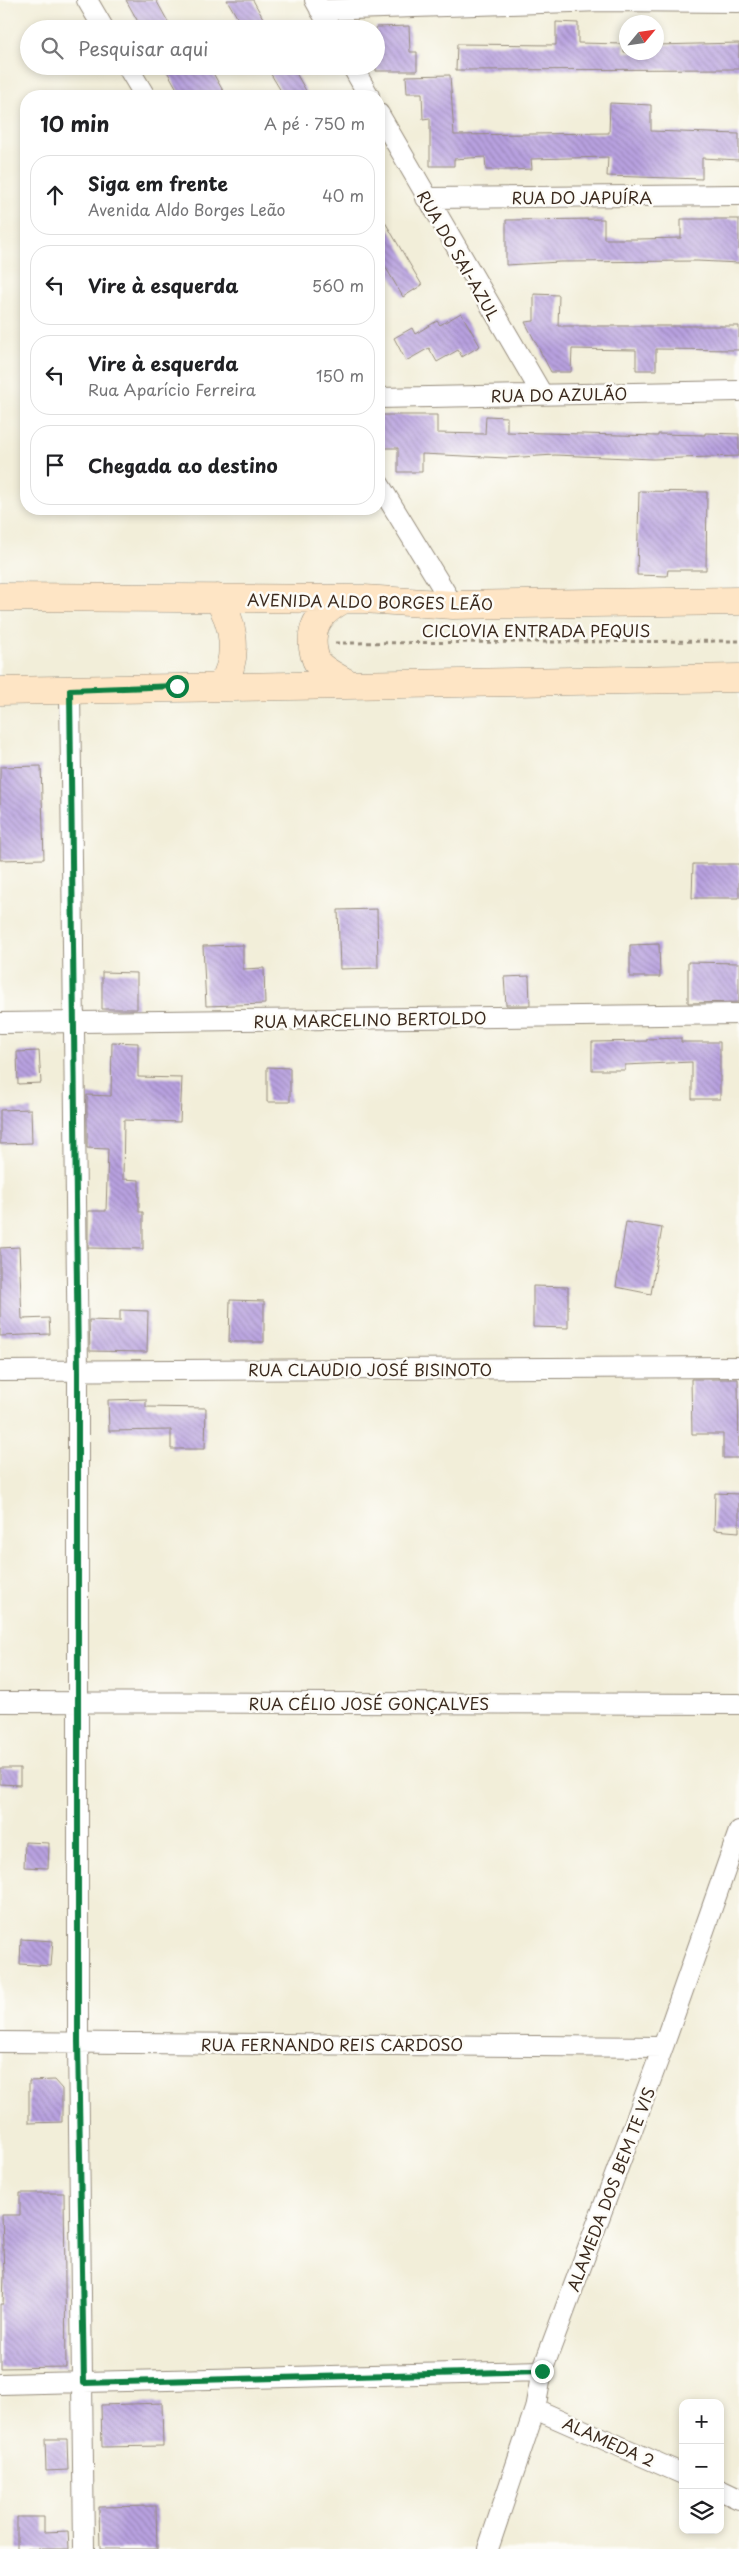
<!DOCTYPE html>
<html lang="pt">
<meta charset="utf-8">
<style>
:root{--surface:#fff;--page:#f6f6f6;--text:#202124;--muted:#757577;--line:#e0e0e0}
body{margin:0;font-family:"Playpen Sans",sans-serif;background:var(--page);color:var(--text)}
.controls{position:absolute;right:15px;bottom:15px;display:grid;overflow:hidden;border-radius:10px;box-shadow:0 2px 8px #0003}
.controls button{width:45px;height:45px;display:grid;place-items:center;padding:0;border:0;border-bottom:1px solid var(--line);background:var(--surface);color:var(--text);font:25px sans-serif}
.compass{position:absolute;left:619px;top:15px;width:45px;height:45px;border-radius:50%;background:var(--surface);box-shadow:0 2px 8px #0003;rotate:61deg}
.stop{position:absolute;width:15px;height:15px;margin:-11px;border:4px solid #0b8043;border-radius:50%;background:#fff}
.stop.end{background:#0b8043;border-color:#fff;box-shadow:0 1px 5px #0008}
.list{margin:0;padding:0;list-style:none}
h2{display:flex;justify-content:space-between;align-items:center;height:65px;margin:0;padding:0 20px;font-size:21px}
h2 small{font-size:16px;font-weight:400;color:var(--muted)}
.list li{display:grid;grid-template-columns:32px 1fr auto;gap:15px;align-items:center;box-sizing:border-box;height:80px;margin:0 10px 10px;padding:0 10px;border:1px solid var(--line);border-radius:20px}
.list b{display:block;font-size:19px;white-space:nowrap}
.list p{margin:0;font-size:16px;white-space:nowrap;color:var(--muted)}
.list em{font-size:16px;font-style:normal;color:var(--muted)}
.icon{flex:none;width:28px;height:28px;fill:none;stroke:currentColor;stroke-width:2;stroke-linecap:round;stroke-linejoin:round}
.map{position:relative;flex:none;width:739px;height:2549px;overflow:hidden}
.search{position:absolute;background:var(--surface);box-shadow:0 2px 8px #0003;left:20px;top:20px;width:365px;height:55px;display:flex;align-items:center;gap:12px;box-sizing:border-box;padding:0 18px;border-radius:28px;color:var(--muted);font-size:19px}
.panel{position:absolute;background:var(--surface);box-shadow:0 2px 8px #0003;left:20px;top:90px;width:365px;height:425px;border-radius:20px}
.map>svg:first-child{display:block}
.building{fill:url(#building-back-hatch)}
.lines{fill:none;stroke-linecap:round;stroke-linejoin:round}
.street-casing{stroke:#968c7c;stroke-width:22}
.secondary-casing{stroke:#968c7c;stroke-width:29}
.path{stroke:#968c7c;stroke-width:3;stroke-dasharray:4 4;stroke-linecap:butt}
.street{stroke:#fff;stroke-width:20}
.secondary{stroke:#fee5c5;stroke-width:28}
.route{stroke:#0b8043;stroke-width:6}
.labels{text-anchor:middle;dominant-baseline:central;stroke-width:5;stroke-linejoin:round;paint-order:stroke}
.street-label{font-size:16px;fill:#3b2a1e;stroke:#fdfcf7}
</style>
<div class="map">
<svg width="739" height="2549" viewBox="0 0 739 2549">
<defs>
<pattern id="building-back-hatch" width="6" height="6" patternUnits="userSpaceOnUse" patternTransform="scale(1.25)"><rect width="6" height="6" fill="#b8a1e0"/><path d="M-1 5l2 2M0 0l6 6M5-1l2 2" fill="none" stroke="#9783b5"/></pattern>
</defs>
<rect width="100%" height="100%" fill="#fdfcf7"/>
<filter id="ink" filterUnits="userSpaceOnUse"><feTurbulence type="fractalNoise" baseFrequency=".02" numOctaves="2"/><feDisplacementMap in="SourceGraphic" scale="10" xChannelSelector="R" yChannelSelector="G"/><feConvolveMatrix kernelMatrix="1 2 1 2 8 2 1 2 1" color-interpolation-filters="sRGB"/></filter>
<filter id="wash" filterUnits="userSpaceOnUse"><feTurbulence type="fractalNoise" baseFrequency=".0096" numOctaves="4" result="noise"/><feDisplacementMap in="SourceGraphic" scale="20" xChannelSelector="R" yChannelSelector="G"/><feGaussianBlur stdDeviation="1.12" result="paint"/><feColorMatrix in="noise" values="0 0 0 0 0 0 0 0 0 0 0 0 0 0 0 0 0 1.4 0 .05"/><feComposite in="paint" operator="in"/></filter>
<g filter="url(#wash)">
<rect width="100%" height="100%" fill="#f2eed9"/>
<g id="blocks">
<path class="building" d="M126,0H156L172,29H142Z
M227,0H253L269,29H244Z
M556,22L578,23V43L624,44V52H656V45L739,43V69L456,70L457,44L556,45Z
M409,26L410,52H417V71H376V27Z
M164,66H209L226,96H181Z
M266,66H292L309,96H284Z
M450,75L454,135L609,133L610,103L651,105V131L739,134V160L702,158V179L607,176L608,157L531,159L532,169L510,170H486L485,157L454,159V166H430V118L423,119L422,93H407L406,76Z
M379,212L422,285L403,297L379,256Z
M604,219V239H639L681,238V219H739V263L697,261L560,262L506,265V220Z
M534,294L559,295L558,326H739V350L656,349V370H636V350L572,349L571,372H551L525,322L534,321Z
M461,313L480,346L462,357L458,350L437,362L429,348L406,361L394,338L412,328L415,334L437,321L440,325Z
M379,415H437V433L485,434L486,416L507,417V432L658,436V434L705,435V433L739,434V456L653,459L555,455L506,458L422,454V472H398V448H379Z
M639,491L707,492L706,570H668L667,576L637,575Z
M41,766L44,859L0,860V767Z
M693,864H739V898H692Z
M377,909L378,968L340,969L338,910Z
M659,944L660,977H630V945Z
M243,945V969L264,968L265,1004L206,1006L203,946Z
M688,962L739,963V1002L688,1003Z
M102,972L137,973V1009H102Z
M529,976L530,1005H506L504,977Z
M681,1038V1042H720V1099H692V1062L625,1065V1070H592V1042L647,1041V1039Z
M112,1042L138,1043V1077L182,1078L180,1122L124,1120L123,1179L139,1180V1212H143V1249L88,1248V1211H106L108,1149L87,1148V1095L111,1096Z
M39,1051L41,1083L18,1084L17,1052Z
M267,1067L290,1068V1102H267Z
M31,1109L32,1143L0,1144V1110Z
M626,1222L662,1228L651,1294L616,1287Z
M19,1247L22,1319L49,1318L50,1334L0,1336V1248Z
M533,1286L568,1287V1328L533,1327Z
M230,1300L264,1301V1342H229Z
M120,1310L148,1311L147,1352L90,1351L89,1320L120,1321Z
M691,1379H738L739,1458H723V1434H692Z
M146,1399V1407L206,1408L205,1449H171V1430L109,1431L108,1400Z
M715,1493L739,1494V1532L714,1530Z
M0,1768H20V1785L0,1784Z
M25,1842L49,1843L48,1868L24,1867Z
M21,1939L53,1941L51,1966L20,1964Z
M54,2080L62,2089V2122L29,2123V2081Z
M20,2193H64L66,2367L0,2368V2304H3L4,2276L2,2215H20Z
M162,2403L163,2446L102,2447L101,2405Z
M45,2439H67L68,2470L46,2471Z
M156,2506L157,2549H100L99,2507Z
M17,2517H44V2532L68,2531L69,2549H17Z"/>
</g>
</g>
<g filter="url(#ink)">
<use href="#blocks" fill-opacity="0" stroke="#968c7c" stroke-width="1"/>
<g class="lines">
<g class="street-casing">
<path id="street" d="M87,0L104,29
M315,0L331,29
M320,10L603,1L739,2
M127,66L145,96
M352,66L369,96
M379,114L542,394
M426,198L739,195
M379,398L739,391
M379,484L453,605
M70,690L78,1371V2042L84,2549
M0,1023L739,1014
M0,1371L739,1367
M0,1702L739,1704
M0,2042L663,2047
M0,2384L542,2371
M535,2409L683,2474
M720,2490L739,2499
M488,2549L535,2409L542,2371L663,2047L739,1831"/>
</g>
<g class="secondary-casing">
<path id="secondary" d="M0,597L364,599L453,605L739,601
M217,598C235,623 239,658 222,685
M344,599C323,610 310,623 313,648C314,654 316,662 320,666C328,673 338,678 347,683
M0,691L739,678"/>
</g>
<path class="path" d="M335,643L739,641"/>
<use href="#street" class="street"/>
<use href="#secondary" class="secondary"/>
</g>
</g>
<g class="lines" filter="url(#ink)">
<path class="route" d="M177,686L70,690L78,1371V2042L84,2383L542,2371"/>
</g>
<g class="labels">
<g class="street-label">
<text x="582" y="197">RUA DO JAPUÍRA</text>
<text transform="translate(459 255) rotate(60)">RUA DO SAI-AZUL</text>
<text transform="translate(559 394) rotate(-1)">RUA DO AZULÃO</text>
<text transform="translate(370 601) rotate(1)">AVENIDA ALDO BORGES LEÃO</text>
<text x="536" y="630">CICLOVIA ENTRADA PEQUIS</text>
<text transform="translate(370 1019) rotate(-1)">RUA MARCELINO BERTOLDO</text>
<text x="370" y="1369">RUA CLAUDIO JOSÉ BISINOTO</text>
<text x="369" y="1703">RUA CÉLIO JOSÉ GONÇALVES</text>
<text x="332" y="2044">RUA FERNANDO REIS CARDOSO</text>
<text transform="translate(610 2189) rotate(-69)">ALAMEDA DOS BEM TE VIS</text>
<text transform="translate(609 2441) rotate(24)">ALAMEDA 2</text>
</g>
</g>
</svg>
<div class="controls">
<button>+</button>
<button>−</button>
<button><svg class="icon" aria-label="layers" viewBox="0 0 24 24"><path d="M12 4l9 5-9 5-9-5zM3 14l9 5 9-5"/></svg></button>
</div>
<svg class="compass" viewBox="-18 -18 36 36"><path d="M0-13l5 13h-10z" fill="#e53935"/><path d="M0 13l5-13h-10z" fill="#757577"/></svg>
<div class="stop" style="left:177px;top:686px"></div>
<div class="stop end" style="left:542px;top:2371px"></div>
<div class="search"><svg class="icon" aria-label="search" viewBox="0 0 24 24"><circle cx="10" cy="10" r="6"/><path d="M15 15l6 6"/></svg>Pesquisar aqui</div>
<section class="panel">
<h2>10 min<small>A pé · 750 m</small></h2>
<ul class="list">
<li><svg class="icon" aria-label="ahead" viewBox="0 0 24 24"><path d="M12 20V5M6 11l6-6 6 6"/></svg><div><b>Siga em frente</b><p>Avenida Aldo Borges Leão</p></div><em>40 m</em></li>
<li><svg class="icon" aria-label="left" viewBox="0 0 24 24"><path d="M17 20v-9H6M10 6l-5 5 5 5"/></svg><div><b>Vire à esquerda</b></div><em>560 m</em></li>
<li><svg class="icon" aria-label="left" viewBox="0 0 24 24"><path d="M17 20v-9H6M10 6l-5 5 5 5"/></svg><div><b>Vire à esquerda</b><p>Rua Aparício Ferreira</p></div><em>150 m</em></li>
<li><svg class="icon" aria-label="arrive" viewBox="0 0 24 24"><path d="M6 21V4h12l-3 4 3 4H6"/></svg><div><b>Chegada ao destino</b></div></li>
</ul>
</section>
</div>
